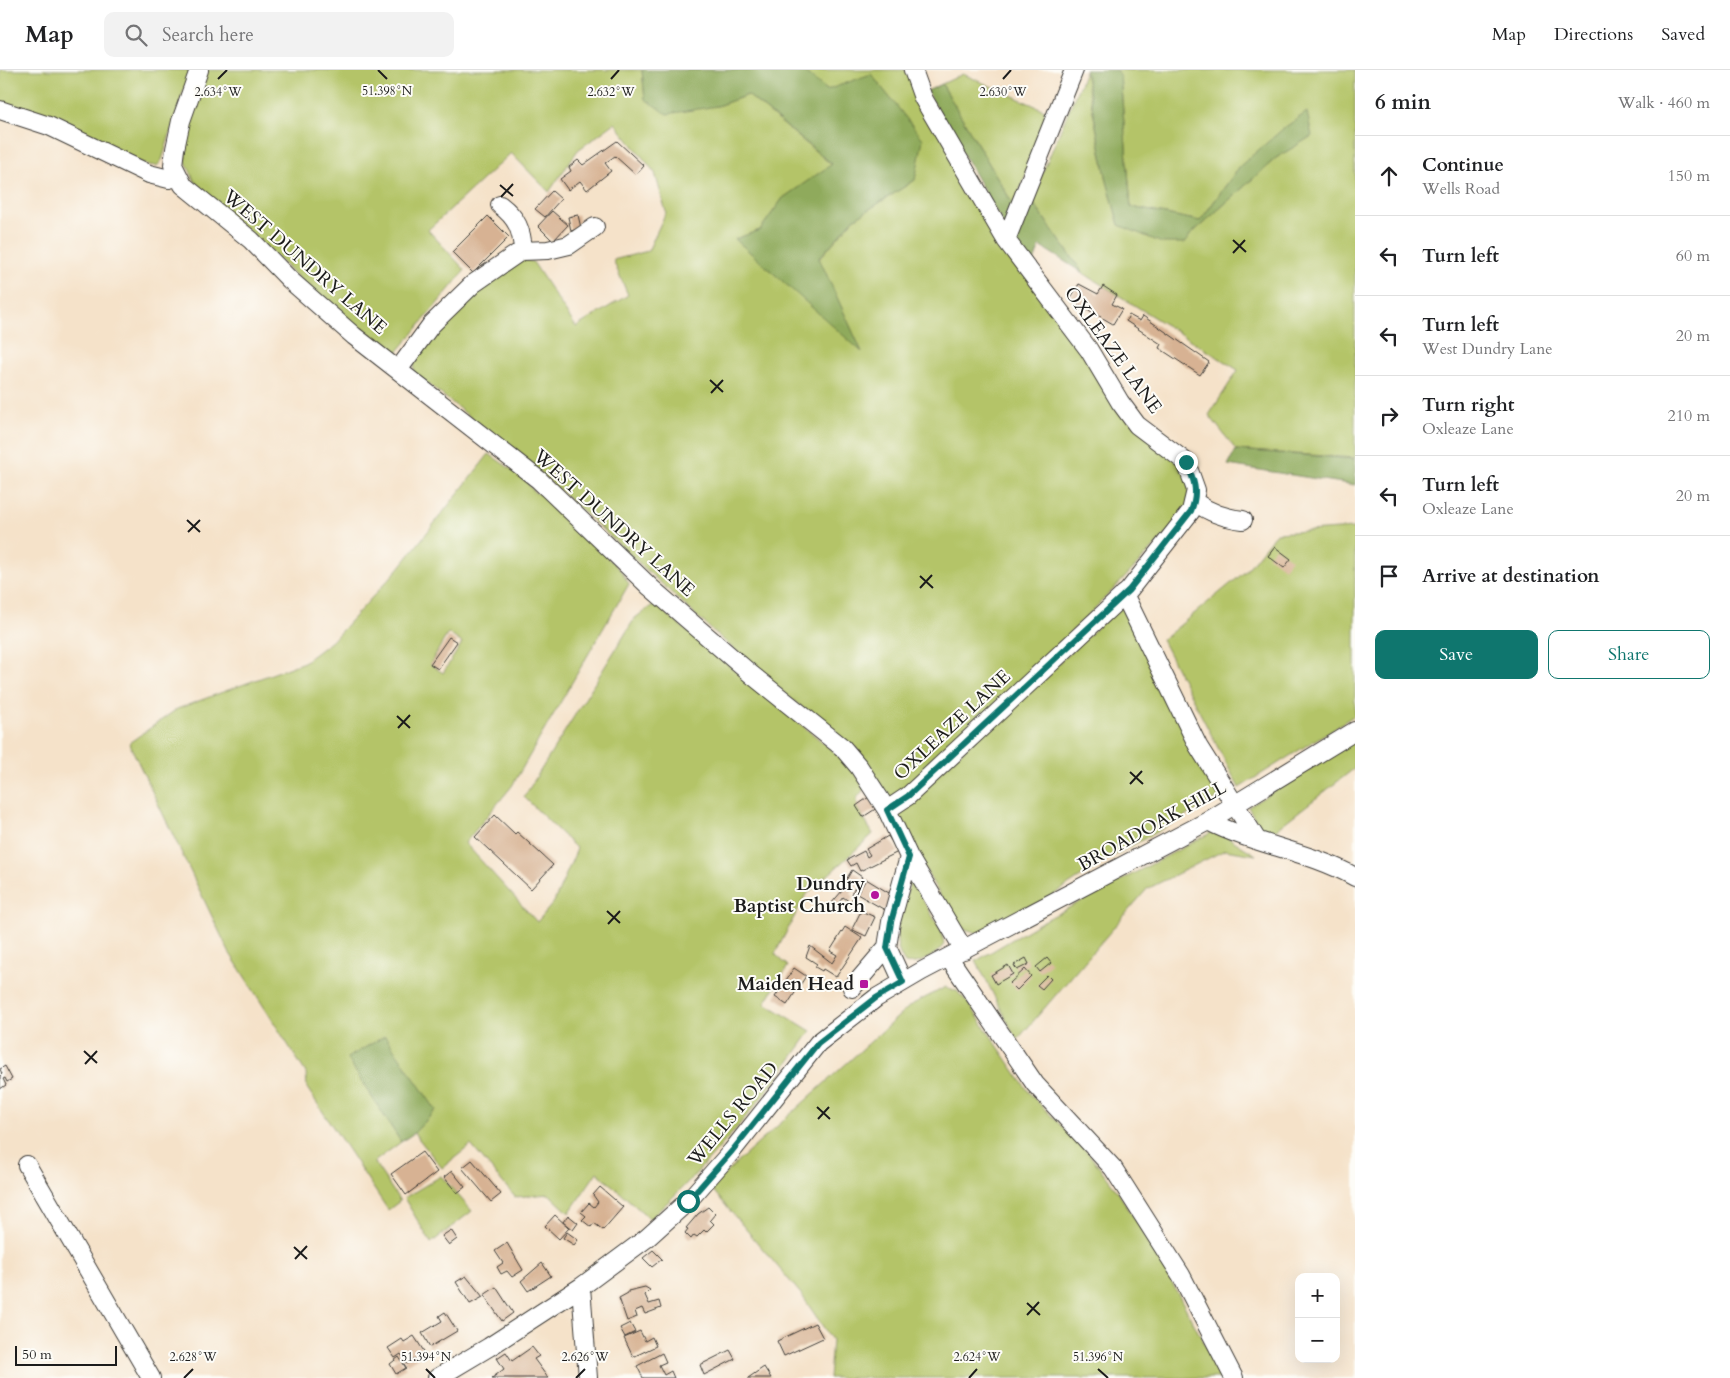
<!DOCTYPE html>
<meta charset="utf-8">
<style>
:root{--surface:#fff;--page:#f2f2f2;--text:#202124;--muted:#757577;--line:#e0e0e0;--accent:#0f766e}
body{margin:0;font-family:Cardo,serif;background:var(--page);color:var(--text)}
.controls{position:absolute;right:15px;bottom:15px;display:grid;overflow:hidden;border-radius:10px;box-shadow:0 5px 20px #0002}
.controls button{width:45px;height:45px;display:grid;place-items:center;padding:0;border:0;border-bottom:1px solid var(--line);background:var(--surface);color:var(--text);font:25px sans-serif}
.scale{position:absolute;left:15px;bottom:12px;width:102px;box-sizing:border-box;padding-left:5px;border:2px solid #1c1c1c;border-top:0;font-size:14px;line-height:18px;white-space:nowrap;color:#1c1c1c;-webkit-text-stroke:4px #fdfcf7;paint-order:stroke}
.stop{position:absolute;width:15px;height:15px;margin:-11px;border:4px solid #0f766e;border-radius:50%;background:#fff}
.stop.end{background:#0f766e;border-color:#fff;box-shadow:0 1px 5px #0008}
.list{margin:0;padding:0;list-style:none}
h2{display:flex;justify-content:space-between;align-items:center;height:65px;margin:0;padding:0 20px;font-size:21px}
h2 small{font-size:16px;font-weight:400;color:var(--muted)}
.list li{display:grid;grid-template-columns:32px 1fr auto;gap:15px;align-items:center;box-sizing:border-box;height:80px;padding:0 20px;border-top:1px solid var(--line)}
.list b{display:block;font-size:19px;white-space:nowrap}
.list p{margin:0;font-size:16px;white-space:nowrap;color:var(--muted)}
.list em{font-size:16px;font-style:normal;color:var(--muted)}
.actions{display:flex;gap:10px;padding:15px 20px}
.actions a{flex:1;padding:11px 0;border:1px solid var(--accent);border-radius:10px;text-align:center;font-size:18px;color:var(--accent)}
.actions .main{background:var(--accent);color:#fff}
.icon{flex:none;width:28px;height:28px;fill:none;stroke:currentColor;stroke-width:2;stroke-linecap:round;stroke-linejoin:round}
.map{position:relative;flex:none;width:1355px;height:1308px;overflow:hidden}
header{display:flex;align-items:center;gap:30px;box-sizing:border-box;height:70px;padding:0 25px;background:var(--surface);border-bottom:1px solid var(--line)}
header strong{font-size:24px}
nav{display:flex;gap:28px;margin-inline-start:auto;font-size:18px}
.search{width:350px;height:45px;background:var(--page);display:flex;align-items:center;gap:12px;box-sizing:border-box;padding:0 18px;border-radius:10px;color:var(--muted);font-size:19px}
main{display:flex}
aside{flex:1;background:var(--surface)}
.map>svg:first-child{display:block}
.green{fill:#b4c467;stroke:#687042;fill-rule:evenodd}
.forest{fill:#8faa5c;stroke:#56633c}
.building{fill:#d7b293}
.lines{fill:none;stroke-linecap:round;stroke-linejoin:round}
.minor-casing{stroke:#3d3a36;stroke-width:20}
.minor{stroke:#fff;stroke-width:18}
.route{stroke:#0f766e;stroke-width:6}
.ticks{fill:none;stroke:#1c1c1c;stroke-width:2}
.poi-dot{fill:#b5179e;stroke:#fdfcf7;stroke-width:2}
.labels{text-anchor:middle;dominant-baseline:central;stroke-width:4;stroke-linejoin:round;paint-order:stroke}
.street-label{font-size:19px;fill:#1c1c1c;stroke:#fdfcf7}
.poi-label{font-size:19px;font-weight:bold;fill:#1c1c1c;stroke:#fdfcf7;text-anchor:end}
.ticks-label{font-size:12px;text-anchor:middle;fill:#1c1c1c;stroke:#fdfcf7;stroke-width:4;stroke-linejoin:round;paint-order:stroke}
</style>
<header>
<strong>Map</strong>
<div class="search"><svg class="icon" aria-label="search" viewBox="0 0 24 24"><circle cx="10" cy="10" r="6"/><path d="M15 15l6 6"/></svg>Search here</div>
<nav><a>Map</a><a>Directions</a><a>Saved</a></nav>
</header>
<main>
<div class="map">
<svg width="1355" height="1308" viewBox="0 0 1355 1308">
<rect width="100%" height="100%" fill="#fdfcf7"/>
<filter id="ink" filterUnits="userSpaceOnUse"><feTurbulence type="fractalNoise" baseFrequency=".02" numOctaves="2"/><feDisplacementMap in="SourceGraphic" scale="10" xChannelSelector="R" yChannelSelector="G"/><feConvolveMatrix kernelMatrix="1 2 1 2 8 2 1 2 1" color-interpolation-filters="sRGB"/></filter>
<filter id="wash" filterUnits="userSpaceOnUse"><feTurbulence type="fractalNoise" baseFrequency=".0096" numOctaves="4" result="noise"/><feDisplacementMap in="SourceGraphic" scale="20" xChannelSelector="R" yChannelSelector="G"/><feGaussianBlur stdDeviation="1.12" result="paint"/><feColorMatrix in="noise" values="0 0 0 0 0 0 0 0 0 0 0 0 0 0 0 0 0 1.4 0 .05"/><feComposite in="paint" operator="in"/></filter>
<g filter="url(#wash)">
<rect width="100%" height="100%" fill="#f5e2c9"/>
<path class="green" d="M0,0H190L162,90L157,96L147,95L0,32Z
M207,0H642L645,29L717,36L748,25L832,95L783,128L760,160L736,169L861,280L819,189L854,149L915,110L827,20L802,0H905L1000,172L1189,407L1188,440C1103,535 1009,622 916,711L890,729L856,678L795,632L714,562L539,401L414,303V289L460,233L523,189L533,192L576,257L628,225L613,190L648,181L666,142L655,103L615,53L578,80L549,122L511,83L428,160L465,200L410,267L398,281L389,283L329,236L195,112L186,92L185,70Z
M1116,0H1355V388L1236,380L1209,345L1238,300L1083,203L1031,130L1085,2L1107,111L1119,155L1185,173L1190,165L1276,88L1311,66L1240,96L1200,151L1131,137L1120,6Z
M963,4L1049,42L1014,136L942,14Z
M489,384L524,408L534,422L546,426L621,501L629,514L512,716L465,773L537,852L554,832L577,779L524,727L635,548L654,534L842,688L866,717L857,728L858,739L873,764L805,826L775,884L788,896L765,933L811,961C763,1029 711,1093 650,1149L597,1102L569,1143L549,1124L515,1127L471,1075L442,1098L414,1063L436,1040L347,988L401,1072L374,1092L400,1131L388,1140L307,1018L306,1003L229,882L129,673L177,639L304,592L332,571L399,498ZM448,563L462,573L443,603L430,594Z
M1355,458V645L1239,718L1162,570L1246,501L1276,463Z
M1122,535L1222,726L1111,787L1024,844L978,863L958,857L896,748L899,739Z
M1355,671V698L1266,767L1248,737Z
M1216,760L1256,785L1225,780L1147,819L1017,970L976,891L1038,854Z
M911,810L941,860L944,874C937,885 919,896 905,893C887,869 903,835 911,810Z
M946,917L957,921L969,934L1031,1025L1089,1084L1116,1119L1155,1181L1223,1308H829L832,1270L801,1224L710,1117L911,935Z
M441,1106L472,1141L431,1173L404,1128Z"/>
<path class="forest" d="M642,0H802L827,20L871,4L923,69L915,110L854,149L819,188L862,282L735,169L760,160L783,128L832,94L748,25L717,36L667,44L645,29Z
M1085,0H1116L1120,6L1131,137L1200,151L1240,96L1284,58L1307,42L1312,66L1276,88L1190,165L1185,173H1162L1119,155L1107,111Z
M942,14L1014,136L1006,159L927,21Z
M1031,130L1083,203L1040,176L1032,196L1013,171Z
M1236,380L1355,389V415L1228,395Z
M385,966L436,1040L414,1063L401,1072L347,988Z"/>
<g id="blocks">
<path class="building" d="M617,71L644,96L636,105L615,86L605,93L611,101L587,120L580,111L568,120L560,109L571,101L569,97L578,90L583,95Z
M552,121L561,129L545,147L535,139Z
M552,141L568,155L553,171L538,156Z
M578,145L581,158L571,161L568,147Z
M488,146L509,167L473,203L452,182Z
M1079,214L1098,224L1103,216L1117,225L1112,234L1122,239L1113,254L1070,229Z
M1129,245L1140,251L1143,246L1209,292L1200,305L1159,278L1161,274L1126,251Z
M1275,477L1291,489L1284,498L1268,486Z
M449,567L457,572L438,599L430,594Z
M869,727L877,738L863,747L856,736Z
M495,745L515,764L517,762L553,795L531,819L475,767Z
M888,766L898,782L860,801L856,793L851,796L847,790L864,781L867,787L870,785L866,779Z
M852,800L862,807L851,824L854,826L850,832L843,827L835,838L830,835L842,821L840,820Z
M866,809L894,826L885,840L857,824Z
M861,841L875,847L866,866L853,860V857Z
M845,857L862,868L836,907L823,899L822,901L815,897L817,894L806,887L810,876L832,893L837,885L830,881Z
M1026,888L1029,894L1017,900L1014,895Z
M1047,888L1051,893L1040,902L1036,897Z
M1008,895L1013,904L996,914L991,905Z
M794,898L806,906L787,935L775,927Z
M1025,899L1031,906L1017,920L1010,913Z
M1047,905L1051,909L1042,919L1037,915Z
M5,996L12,1009L7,1012L5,1008L3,1009L6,1015L0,1019V1006L2,1004L0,999Z
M422,1082L437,1102L406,1125L391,1104Z
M472,1090L501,1124L491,1132L462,1098Z
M452,1101L465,1117L457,1123L444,1107Z
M600,1117L623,1137L603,1160L594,1153L591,1157L582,1150L586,1146L581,1142L589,1133L594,1137L598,1132L593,1125Z
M708,1137L715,1144L710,1150L714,1154L706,1162L704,1160L697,1167L694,1165L691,1169L685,1163L688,1159L686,1158L698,1144Z
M555,1145L569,1158L559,1169L545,1156Z
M568,1145L578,1153L573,1160L563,1152Z
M451,1160L457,1169L449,1175L442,1166Z
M567,1162L578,1170L574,1175L563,1168Z
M507,1173L523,1200L512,1207L507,1201L501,1204L497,1197L503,1193L495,1181Z
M653,1180L662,1189L652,1197L643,1188Z
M542,1193L551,1206L528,1221L521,1211Z
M466,1206L483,1227L470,1234L456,1212Z
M496,1217L513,1243L502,1251L484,1225Z
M645,1217L650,1220L645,1225L649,1234L659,1231L661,1238L645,1244L642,1238L635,1241L637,1247L627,1251L619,1228L628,1223V1221Z
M445,1242L457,1261L430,1277L422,1263L442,1251L439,1246Z
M630,1253L635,1262L625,1267L620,1258Z
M815,1253L823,1268L784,1286L777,1271Z
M640,1261L645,1271L652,1267L656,1276L633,1287L624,1268Z
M414,1266L425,1283L407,1294L401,1284L395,1288L388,1278L402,1269L404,1272Z
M532,1277L539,1286L534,1289L548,1308H492L504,1299L497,1288L506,1282L512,1291Z
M730,1280L735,1289L704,1305L700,1295Z
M662,1283L666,1292L659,1295L664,1305L671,1301L674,1308H643L637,1296Z
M399,1287L406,1298L396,1304L390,1294Z
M764,1297L771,1308H748Z"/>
</g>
</g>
<g filter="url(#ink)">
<use href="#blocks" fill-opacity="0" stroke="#3d3a36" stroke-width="1"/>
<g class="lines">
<g class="minor-casing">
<path id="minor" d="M199,0L181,51L175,79L173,95L183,115L251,170L290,210L354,266L539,410L650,517L752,605L842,677L859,697L887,740L909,787L964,880
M0,40L49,56L149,104L169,109L177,107
M500,135C517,148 522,160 523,181
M1006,170L1074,0
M398,300L431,255L473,214L521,181L548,180L569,175L595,157
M1195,432C1210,443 1225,448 1243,450
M1124,524L1198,676L1257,770
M887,740L908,726L1129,520L1191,441L1196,420L1186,392L1137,355L1120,332L1089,280L1006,170L923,28L913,0
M1208,751C1255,775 1309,781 1355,807
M949,888L1035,1014L1113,1098L1181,1205L1234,1308
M903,912L887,877L891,852L909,787
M852,918L887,877
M27,1095L151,1308
M581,1217L588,1308
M437,1308L489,1277L581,1217L647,1168L688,1131L732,1081L818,973L876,928L922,901L1208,751L1355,661"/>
</g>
<use href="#minor" class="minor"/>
</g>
</g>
<g class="lines" filter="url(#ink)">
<path class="route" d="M688,1131L732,1081L818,973L876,928L903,912L887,878L891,852L909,787L887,740L908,726L1129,520L1191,441C1199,422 1194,409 1186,392"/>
</g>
<path class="ticks" d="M378,0L387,9M218,9L227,0M611,9L619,0M1003,9L1011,0M500,115L513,126M501,127L513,114M1233,170L1246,182M1233,183L1245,170M710,310L723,322M711,323L723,310M187,450L200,462M188,462L200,450M920,506L933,518M920,518L932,505M397,646L410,658M398,658L410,645M1130,702L1143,714M1130,714L1142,701M607,841L620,853M608,854L620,841M84,981L97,993M85,994L97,981M817,1037L830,1049M818,1049L829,1037M294,1177L307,1189M295,1189L307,1176M1027,1233L1040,1245M1027,1245L1039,1232M426,1299L435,1308M1098,1299L1108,1308M184,1308L193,1299M576,1308L585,1299M969,1308L977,1299"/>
<g class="poi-dot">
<circle cx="875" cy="825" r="5"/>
<rect x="859" y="909" width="10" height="10" rx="2.5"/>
</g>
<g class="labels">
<g class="street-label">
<text transform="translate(305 192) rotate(41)">WEST DUNDRY LANE</text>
<text transform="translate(1113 280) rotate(54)">OXLEAZE LANE</text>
<text transform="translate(614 453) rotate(42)">WEST DUNDRY LANE</text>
<text transform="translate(952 655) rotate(-43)">OXLEAZE LANE</text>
<text transform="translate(1152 756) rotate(-29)">BROADOAK HILL</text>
<text transform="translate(733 1044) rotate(-50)">WELLS ROAD</text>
</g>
<g class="poi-label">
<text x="865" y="814">Dundry<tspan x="865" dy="22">Baptist Church</tspan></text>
<text x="854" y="914">Maiden Head</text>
</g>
</g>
<g class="ticks-label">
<text x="387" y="25">51.398°N</text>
<text x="1003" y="26">2.630°W</text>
<text x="218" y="26">2.634°W</text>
<text x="611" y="26">2.632°W</text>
<text x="193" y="1291">2.628°W</text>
<text x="585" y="1291">2.626°W</text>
<text x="977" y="1291">2.624°W</text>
<text x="426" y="1291">51.394°N</text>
<text x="1098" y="1291">51.396°N</text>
</g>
</svg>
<div class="controls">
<button>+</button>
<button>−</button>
</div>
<div class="scale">50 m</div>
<div class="stop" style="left:688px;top:1131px"></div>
<div class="stop end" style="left:1186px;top:392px"></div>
</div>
<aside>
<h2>6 min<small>Walk · 460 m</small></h2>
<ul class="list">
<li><svg class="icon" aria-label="ahead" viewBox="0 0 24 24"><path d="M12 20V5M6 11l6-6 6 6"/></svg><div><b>Continue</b><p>Wells Road</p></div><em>150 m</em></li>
<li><svg class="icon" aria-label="left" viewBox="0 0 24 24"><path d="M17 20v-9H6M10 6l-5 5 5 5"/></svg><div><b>Turn left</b></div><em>60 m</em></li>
<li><svg class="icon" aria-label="left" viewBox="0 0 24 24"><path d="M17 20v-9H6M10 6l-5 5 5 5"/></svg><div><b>Turn left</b><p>West Dundry Lane</p></div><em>20 m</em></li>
<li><svg class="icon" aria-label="right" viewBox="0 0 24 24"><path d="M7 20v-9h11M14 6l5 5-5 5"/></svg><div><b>Turn right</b><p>Oxleaze Lane</p></div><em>210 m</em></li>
<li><svg class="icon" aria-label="left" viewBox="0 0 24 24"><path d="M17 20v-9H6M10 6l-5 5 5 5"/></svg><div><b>Turn left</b><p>Oxleaze Lane</p></div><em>20 m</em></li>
<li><svg class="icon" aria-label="arrive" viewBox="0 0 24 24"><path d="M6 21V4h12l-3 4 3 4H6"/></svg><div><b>Arrive at destination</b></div></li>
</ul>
<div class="actions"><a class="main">Save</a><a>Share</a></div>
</aside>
</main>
